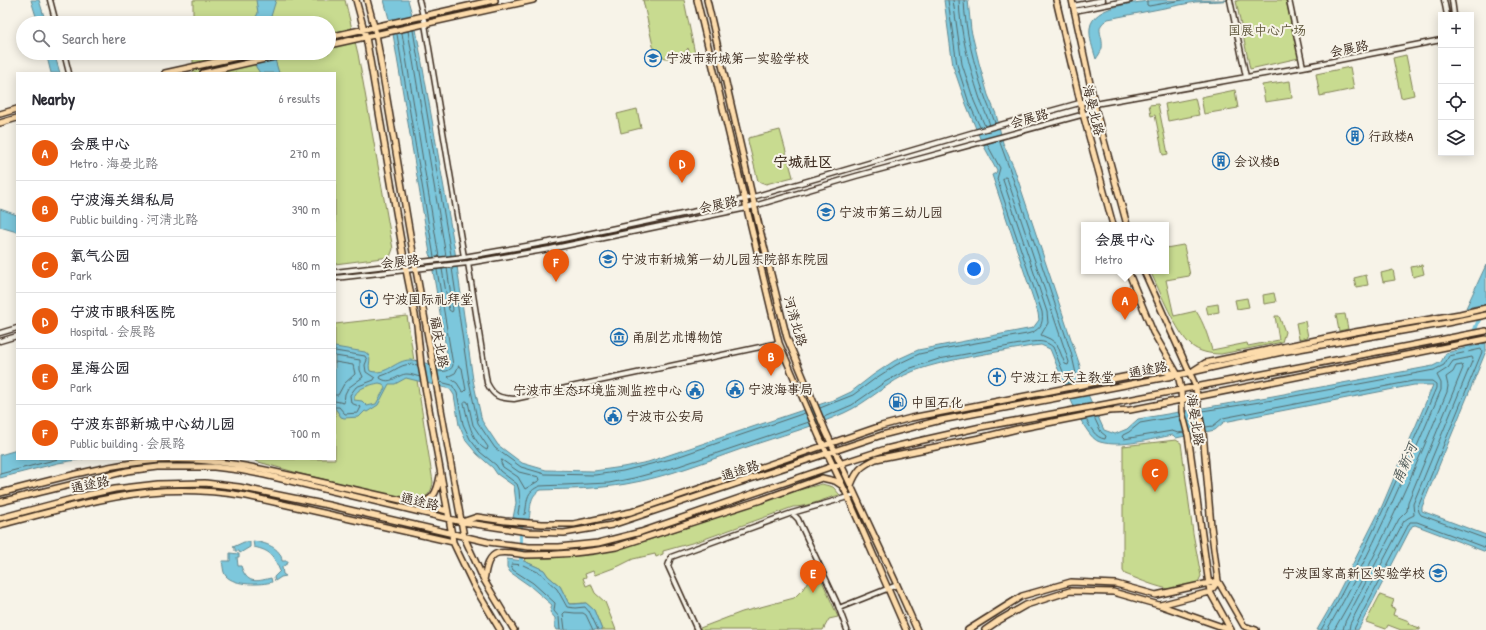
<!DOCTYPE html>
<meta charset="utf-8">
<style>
:root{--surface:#fff;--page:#f2f2f3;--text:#2b2b33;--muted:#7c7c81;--line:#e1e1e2;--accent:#ea580c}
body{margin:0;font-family:"Patrick Hand","LXGW WenKai TC",sans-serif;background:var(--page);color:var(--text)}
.controls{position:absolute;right:12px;top:12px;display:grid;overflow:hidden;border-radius:0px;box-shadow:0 2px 10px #0003}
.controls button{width:36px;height:36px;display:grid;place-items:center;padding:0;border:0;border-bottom:1px solid var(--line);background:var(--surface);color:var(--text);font:20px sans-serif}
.you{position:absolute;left:974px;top:269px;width:14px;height:14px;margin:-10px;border:3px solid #fff;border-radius:50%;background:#1a73e8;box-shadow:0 0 0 6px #1a73e833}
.badge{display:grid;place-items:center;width:26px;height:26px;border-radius:50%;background:var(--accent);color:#fff;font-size:13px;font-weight:700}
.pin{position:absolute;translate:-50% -33px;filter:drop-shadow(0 1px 2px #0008)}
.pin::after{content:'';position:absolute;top:21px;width:14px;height:12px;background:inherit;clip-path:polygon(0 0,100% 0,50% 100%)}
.popup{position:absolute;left:1081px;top:222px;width:88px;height:52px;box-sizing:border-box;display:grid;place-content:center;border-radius:0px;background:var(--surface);filter:drop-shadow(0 1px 3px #0005);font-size:13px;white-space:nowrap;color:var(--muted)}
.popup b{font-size:15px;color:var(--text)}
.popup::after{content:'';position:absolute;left:50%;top:100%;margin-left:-8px;border:8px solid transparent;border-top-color:var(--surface)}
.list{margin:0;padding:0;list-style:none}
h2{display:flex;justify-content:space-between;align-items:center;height:52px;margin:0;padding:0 16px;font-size:17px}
h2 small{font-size:13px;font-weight:400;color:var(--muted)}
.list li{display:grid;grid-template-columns:26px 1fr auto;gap:12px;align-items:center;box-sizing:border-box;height:56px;padding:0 16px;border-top:1px solid var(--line)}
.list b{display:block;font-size:15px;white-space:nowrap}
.list p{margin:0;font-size:13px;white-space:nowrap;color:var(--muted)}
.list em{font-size:13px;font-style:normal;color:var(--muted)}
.icon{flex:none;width:22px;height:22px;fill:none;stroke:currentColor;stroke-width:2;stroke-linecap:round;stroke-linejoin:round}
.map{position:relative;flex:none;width:1486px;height:630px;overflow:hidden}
.search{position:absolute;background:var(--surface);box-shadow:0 2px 10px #0003;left:16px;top:16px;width:320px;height:44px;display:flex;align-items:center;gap:10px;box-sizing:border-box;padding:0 14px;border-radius:22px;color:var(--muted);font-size:15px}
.panel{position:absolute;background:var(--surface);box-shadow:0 2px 10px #0003;left:16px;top:72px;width:320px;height:388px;border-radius:0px}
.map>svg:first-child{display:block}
.green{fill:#c8db90;stroke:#828257}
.water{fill:#7cc7dc;stroke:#628890;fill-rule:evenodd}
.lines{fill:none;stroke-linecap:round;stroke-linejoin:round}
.shore{stroke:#55696a;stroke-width:1}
.canal{stroke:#7cc7dc;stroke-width:4}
.minor-casing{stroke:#3b2a1e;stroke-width:7}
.major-casing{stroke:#3b2a1e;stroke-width:8}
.minor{stroke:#f7f3e8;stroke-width:4}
.major{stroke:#fddcac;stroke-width:5}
.labels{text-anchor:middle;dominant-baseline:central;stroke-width:4;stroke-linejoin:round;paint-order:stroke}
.park-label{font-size:13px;fill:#5e563a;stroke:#f7f3e8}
.street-label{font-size:13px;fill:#3b2a1e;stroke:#f7f3e8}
.poi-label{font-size:13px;fill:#3b2a1e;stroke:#f7f3e8;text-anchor:start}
.water-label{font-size:14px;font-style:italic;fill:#4e5957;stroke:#f7f3e8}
.quarter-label{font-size:15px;font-weight:bold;fill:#3b2a1e;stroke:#f7f3e8}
</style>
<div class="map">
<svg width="1486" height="630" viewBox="0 0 1486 630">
<rect width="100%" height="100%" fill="#f7f3e8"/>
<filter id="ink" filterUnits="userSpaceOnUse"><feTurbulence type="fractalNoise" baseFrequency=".025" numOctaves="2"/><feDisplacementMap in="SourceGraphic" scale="8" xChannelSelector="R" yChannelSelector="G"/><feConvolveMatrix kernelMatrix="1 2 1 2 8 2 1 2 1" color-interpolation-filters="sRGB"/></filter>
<g filter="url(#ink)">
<path class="green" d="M193,0H345L358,54L393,249L390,257L335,264V73H193V53H329V23H193Z
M643,0H684L695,54L690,55L688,48C678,62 661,63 653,46Z
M1240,0H1286L1299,58L1250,69L1236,1Z
M1406,55L1414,95L1401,98L1393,58Z
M1350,67L1354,89L1320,96L1316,74Z
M1290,81L1292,98L1265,102L1262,85Z
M1235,90L1238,108L1204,114L1201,97Z
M1195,98L1199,115L1168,121L1165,104Z
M1158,104L1168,154L1163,155L1155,115L1151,116L1149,105Z
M637,109L641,128L621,133L617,114Z
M780,130L793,177L766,184L758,181L748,141V138Z
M1183,245L1184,246L1190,275L1189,276L1166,280L1174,316L1196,311C1204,323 1208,337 1212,350L1247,343L1248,346L1279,340L1275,316H1279L1285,332L1282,342L1221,354C1210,354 1199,352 1191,345C1177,334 1159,289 1150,271H1166V248Z
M1422,265L1424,274L1413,277L1411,267Z
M1393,270L1395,280L1383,282L1381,273Z
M1366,275L1368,285L1356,287L1354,278Z
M1274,293L1276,302L1264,304L1263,295Z
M1247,298L1249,307L1237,309L1235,300Z
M1218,304L1219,312L1208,314L1206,306Z
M1345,314L1348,329L1339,331L1336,315Z
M407,316L433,482C431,497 424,499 409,499L305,475L255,461V459H335V324Z
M1305,321L1308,337L1299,339L1296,323Z
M1176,440L1181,443L1193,533L1201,576C1191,605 1144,581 1125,574L1123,571V446Z
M822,484L833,487L840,495C825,498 809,507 793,507L699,541L663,551V554L656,557L655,554L633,559L619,566L595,575L593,571L585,574L586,577L583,578L586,586L591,584L595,593L605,602L616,630H602L594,610L586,603L569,604L560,586L548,576L544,570L524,561L525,558H550L599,553L646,541L795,491Z
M815,565L838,617L829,619L823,630H701L700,628L742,612L794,598L803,589L809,579L806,571Z
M1380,595L1394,600L1391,608L1395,609L1393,615L1409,621L1408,624L1420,628V630H1401L1388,625L1386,629L1366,622Z"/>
<path class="water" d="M31,0H39L46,23H38Z
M256,0H276L269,23H253L258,13Z
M384,0H408L416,29L454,245L473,380L482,421L498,445L522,463L546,470L594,471L623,467L648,462L836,399L851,392L873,375L894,361L918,350L1033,328L1039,320L1038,313L992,175L996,173L997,170L981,141L966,104L953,66L944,0H968L971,30L979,63L988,95L996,114L1003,143L1014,168L1080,366L1081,379L1104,430L1115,434L1127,429L1138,419L1273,396L1433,366L1441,362L1446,353L1486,343V351L1422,507V511L1486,535V552L1415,525L1412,526L1358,630H1317L1335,599L1382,506L1433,385H1414L1224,422L1215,430L1176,438L1173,435C1151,439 1122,448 1100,442C1082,438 1058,367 1050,349L1041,345L1032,346C993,353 951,358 914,371C888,381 869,402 844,413C813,427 779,436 747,447C707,461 667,477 626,484C598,489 569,489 541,490C529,495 531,508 529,520L513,518L516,503L514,486L497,474L493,468L477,454L466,441L459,425L454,395L450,389L406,378L395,384H389L378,405L367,412L365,411L359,417L344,418L341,417L335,408V347L365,352C374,358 367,363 370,371C387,376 395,360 410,360C424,360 436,370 449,366L393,34ZM379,383L383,384L385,388L376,404L367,406L362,401L354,400C354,388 370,385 379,383Z
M1152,0H1230C1218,2 1207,1 1195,2L1108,19C1093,28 1104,35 1102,48C1101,52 1098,56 1096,59C1093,49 1089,38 1090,28C1093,5 1134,4 1152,0Z
M46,53H54L60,73H51Z
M253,53H273L279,73H260L256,67Z
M0,209L17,215V232L0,227Z
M1486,265V304L1466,308Z
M17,450V459H83L58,463L0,478V455Z
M253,541C265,543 281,547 282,561H288V563L282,567L283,574L286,576L281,577L275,581L274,577L280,571C273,555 271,551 254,547Z
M244,542H250V547L240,553L239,551H235V548L233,547Z
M230,553L239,554V557H237L238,566H241C247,584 255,582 271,578L272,582C261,585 235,586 226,576C223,573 223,565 222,561H230Z
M507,559L524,561L544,570L548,576L560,586L569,604H575L586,603L594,610L602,630H557L555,626V618L550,612L552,605L530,586L510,572L507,567Z"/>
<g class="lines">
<path class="shore" d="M948,0L957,65L969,103L980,127
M953,0L962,64L974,101L985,126
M959,0C960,33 969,65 979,96C982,106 987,115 990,125
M964,0C965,32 974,64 984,94C987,104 992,113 995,123
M1147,0V5L1149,6L1182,0
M413,30L451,255
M408,31L446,256
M402,33L439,257
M397,34L434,257
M999,140L1010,170L1071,352L1078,382
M1005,177L1007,178L1069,362L1068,365L1065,364L1057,344L1050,339L1041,335L1048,323L1047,312L1003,180Z
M452,268L469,381L478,423L495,448L521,467L545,474L595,475L623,471L671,459L805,413
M442,269L449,310L452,312L453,310L447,268
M437,270L453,365C451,372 443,372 438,371
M335,351L365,356L367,360L365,365L366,372L375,378L374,380L356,387L350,395L351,403L361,407L358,413L345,414L339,407H335
M335,356L360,360V370L363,377L348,388L345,394L344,403L335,401
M335,362L353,365L355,374L344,384L338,395H335
M418,365C401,361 396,372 381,376L380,378C391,386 397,374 407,374C411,374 416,376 420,377
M459,366L462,368L466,390L464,392L462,391L457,383L448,377L449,376L455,373Z
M440,382L452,385L457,393L463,424L470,439L480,452L496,465L500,471L517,484L519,490L520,502L518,513L519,515L525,514C528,500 525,492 540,486L609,483L634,478L679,466L809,422
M466,401L468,402L473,425L488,447L487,450C472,444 467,417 464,403Z
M820,408L853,395L876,378L896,365L919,354L947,348L1027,334C1039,331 1044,325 1042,312L997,179L1000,168L987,144
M1202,411L1273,400L1434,370L1444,365L1449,356L1481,349L1482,352L1418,507L1419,512L1421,515L1486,539
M1180,416L1140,423L1129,432L1123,435L1122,437L1124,439L1172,431L1178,433L1184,432
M824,417L852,405L885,382L911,368L939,359L1031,342C1040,341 1046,341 1053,347L1068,384
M1086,419C1090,427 1095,438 1105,439L1106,436L1101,432L1094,417
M1206,427L1213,426L1223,418L1413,381H1432L1436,384V388C1401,470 1367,553 1321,630
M502,460L519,472L539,477L540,480L525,489L518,477L503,467L501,463Z
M0,474L58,459
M560,630L559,617L554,611L555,603L533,583L513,570L511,566L512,564L523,565L542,574L546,579L557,589L567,607L575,608L585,607L590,613L598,630
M565,630L563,614L565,612L575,613H583L586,615L593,630
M1327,630C1372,554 1406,472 1441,390V383L1437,375L1448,368L1453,361L1472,357L1473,359L1413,504L1414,515L1408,518L1404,521L1350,624L1349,630
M1334,630C1379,554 1413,473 1447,392L1448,386L1446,377L1453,372L1456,366L1462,365L1463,368L1408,502L1407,511L1399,519L1345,622L1343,630
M1354,630L1355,627L1410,522H1417L1486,548"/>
<path class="canal" d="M1466,352L1486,302
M521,565V514"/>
<g class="minor-casing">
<path id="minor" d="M50,0L56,23
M419,0L425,24L464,257
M1230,0L1246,77
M1289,0L1303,67
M1444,0L1447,15
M1452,0L1454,15
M1073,6L1103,0
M1074,11L1130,0
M64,53L69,73
M1095,104L1303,67L1441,40
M468,263L487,383C494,397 499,398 514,399L779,343
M335,272L464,257L549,242L692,212L753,197L971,133L1094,99
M335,278L468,263L550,249L747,208L856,176L1096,111
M0,333L17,328
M0,341L17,336
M792,513L855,495
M839,608L897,585
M697,630L668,566L671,557L792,513L798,519L837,603L847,630"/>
</g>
<g class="major-casing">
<path id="major" d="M356,0L366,37L406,270L417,325L421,365L452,535L453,542L474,586L500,630
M367,0L376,34L416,270L464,537L484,580L514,630
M697,0L779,343L819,436L848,497L906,630
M707,0L760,230L787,338L826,432L897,585L917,630
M1056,0L1083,114L1113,225
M1072,0L1096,111L1127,225
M329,37L495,0
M329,45L533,0
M165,73L256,53
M203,73L292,53
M0,114L17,109
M0,123L17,118
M1128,271L1153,332L1178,375L1181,389L1182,412L1188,435L1210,592L1231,630
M1144,271L1196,387L1198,408L1203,432L1211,526L1218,581L1244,626L1256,630
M1194,370L1205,363L1355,332L1460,314L1486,308
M851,485C857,470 861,466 876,459L980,438L1017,429L1109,411L1130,410L1196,397L1486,339
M0,493C53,480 106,464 160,460C211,457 259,468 307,479C343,487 378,495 414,503C433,503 437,493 440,476
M0,502L127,471L158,467H214L239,470L265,475L462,522L528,532L564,533L612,525L882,435L941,420L1178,375L1282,352L1447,323L1486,315
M419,503L447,511
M0,518L87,495L115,489L158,484L205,483L239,487L328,505L488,542L529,547H559L598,543L641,532L833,466L886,449L919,441L981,427L1107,404L1486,331
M462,522L477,517L505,521L542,524H574L631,512L881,426L911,418L1139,374L1164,371L1177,375
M0,525C49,512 98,498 149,492C181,489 215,491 247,496L453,542
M484,580C486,571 487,556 498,553C506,551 517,554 526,555C556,555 586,553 616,547L761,500L822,478L835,481L841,485
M1160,605L1210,592L1218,581
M968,630L1022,596L1071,582L1116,584L1156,595L1218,581
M985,630L998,621L1026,605L1070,591L1113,592L1159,605L1231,630"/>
</g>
<use href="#minor" class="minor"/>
<use href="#major" class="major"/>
</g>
</g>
<defs>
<g id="school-ring" transform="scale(0.9)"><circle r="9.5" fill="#f7f3e8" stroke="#1f6fb2" stroke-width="1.5"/><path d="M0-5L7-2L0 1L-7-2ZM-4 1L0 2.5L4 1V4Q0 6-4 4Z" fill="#1f6fb2"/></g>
<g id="building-ring" transform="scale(0.9)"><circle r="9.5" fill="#f7f3e8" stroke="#1f6fb2" stroke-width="1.5"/><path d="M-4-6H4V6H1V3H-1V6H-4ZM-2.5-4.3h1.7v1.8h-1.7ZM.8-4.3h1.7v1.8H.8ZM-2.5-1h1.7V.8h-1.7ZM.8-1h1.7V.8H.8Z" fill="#1f6fb2"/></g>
<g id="church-ring" transform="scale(0.9)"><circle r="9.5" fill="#f7f3e8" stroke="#1f6fb2" stroke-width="1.5"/><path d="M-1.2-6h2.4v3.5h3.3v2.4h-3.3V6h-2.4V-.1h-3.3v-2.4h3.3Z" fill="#1f6fb2"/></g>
<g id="museum-ring" transform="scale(0.9)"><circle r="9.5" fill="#f7f3e8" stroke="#1f6fb2" stroke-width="1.5"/><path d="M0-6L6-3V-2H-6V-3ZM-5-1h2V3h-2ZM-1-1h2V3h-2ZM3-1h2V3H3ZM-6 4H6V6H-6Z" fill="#1f6fb2"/></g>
<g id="civic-ring" transform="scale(0.9)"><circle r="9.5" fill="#f7f3e8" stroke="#1f6fb2" stroke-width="1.5"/><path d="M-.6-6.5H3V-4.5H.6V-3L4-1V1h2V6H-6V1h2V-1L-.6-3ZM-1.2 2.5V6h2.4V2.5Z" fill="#1f6fb2"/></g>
<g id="fuel-ring" transform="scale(0.9)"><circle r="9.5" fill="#f7f3e8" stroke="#1f6fb2" stroke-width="1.5"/><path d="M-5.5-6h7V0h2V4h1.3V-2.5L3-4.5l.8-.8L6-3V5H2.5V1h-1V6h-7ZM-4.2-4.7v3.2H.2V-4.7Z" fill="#1f6fb2"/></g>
</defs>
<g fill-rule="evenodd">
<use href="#school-ring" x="653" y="58"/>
<use href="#building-ring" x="1355" y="136"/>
<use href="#building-ring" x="1221" y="161"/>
<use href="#school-ring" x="826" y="212"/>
<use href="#school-ring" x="608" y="259"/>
<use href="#church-ring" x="369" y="299"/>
<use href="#museum-ring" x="619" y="337"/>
<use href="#church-ring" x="997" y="377"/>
<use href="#civic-ring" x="735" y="389"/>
<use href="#civic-ring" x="695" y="390"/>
<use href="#fuel-ring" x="898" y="402"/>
<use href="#civic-ring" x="613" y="416"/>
<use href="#school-ring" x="1438" y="573"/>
</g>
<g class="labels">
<g class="park-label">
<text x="1267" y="30">国展中心广场</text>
</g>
<g class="street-label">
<text transform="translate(1349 48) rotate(-11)">会展路</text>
<text transform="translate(1094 110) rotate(76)">海晏北路</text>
<text transform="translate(1029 118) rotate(-16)">会展路</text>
<text transform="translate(718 204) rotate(-12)">会展路</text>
<text transform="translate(400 261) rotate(-6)">会展路</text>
<text transform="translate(796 321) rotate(74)">河清北路</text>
<text transform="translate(440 342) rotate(80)">福庆北路</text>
<text transform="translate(1148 369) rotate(-11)">通途路</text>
<text transform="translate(1196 420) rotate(81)">海晏北路</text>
<text transform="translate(740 470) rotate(-18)">通途路</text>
<text transform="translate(90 484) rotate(-12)">通途路</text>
<text transform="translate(420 501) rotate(13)">通途路</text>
</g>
<g class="poi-label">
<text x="666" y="58">宁波市新城第一实验学校</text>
<text x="1368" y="136">行政楼A</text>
<text x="1234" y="161">会议楼B</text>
<text x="839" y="212">宁波市第三幼儿园</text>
<text x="621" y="259">宁波市新城第一幼儿园东院部东院园</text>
<text x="382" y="299">宁波国际礼拜堂</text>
<text x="632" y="337">甬剧艺术博物馆</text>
<text x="1010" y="377">宁波江东天主教堂</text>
<text x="748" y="389">宁波海事局</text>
<text x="682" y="390" text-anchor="end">宁波市生态环境监测监控中心</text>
<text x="911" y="402">中国石化</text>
<text x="626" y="416">宁波市公安局</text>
<text x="1425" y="573" text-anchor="end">宁波国家高新区实验学校</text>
</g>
<g class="water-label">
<text transform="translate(1404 463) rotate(-67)">甬新河</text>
</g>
<g class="quarter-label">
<text x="803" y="161">宁城社区</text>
</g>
</g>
</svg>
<div class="controls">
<button>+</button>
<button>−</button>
<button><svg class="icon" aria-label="locate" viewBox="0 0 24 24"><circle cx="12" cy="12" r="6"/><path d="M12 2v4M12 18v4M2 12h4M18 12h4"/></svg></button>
<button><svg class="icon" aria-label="layers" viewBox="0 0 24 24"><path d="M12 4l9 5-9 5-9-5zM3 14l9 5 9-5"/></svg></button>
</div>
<div class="you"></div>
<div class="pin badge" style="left:1125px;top:320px">A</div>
<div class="popup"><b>会展中心</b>Metro</div>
<div class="pin badge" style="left:771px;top:376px">B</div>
<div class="pin badge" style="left:1155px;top:492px">C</div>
<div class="pin badge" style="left:682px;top:183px">D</div>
<div class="pin badge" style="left:813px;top:593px">E</div>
<div class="pin badge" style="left:556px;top:282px">F</div>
<div class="search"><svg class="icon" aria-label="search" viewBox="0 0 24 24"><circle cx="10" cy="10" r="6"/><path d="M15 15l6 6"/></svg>Search here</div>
<section class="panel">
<h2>Nearby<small>6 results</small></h2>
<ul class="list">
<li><span class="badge">A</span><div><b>会展中心</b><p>Metro · 海晏北路</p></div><em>270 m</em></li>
<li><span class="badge">B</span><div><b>宁波海关缉私局</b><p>Public building · 河清北路</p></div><em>390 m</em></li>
<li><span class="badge">C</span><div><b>氧气公园</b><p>Park</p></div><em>480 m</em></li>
<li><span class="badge">D</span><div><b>宁波市眼科医院</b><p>Hospital · 会展路</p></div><em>510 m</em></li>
<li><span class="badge">E</span><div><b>星海公园</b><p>Park</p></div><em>610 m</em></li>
<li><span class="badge">F</span><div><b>宁波东部新城中心幼儿园</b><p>Public building · 会展路</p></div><em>700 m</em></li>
</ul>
</section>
</div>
